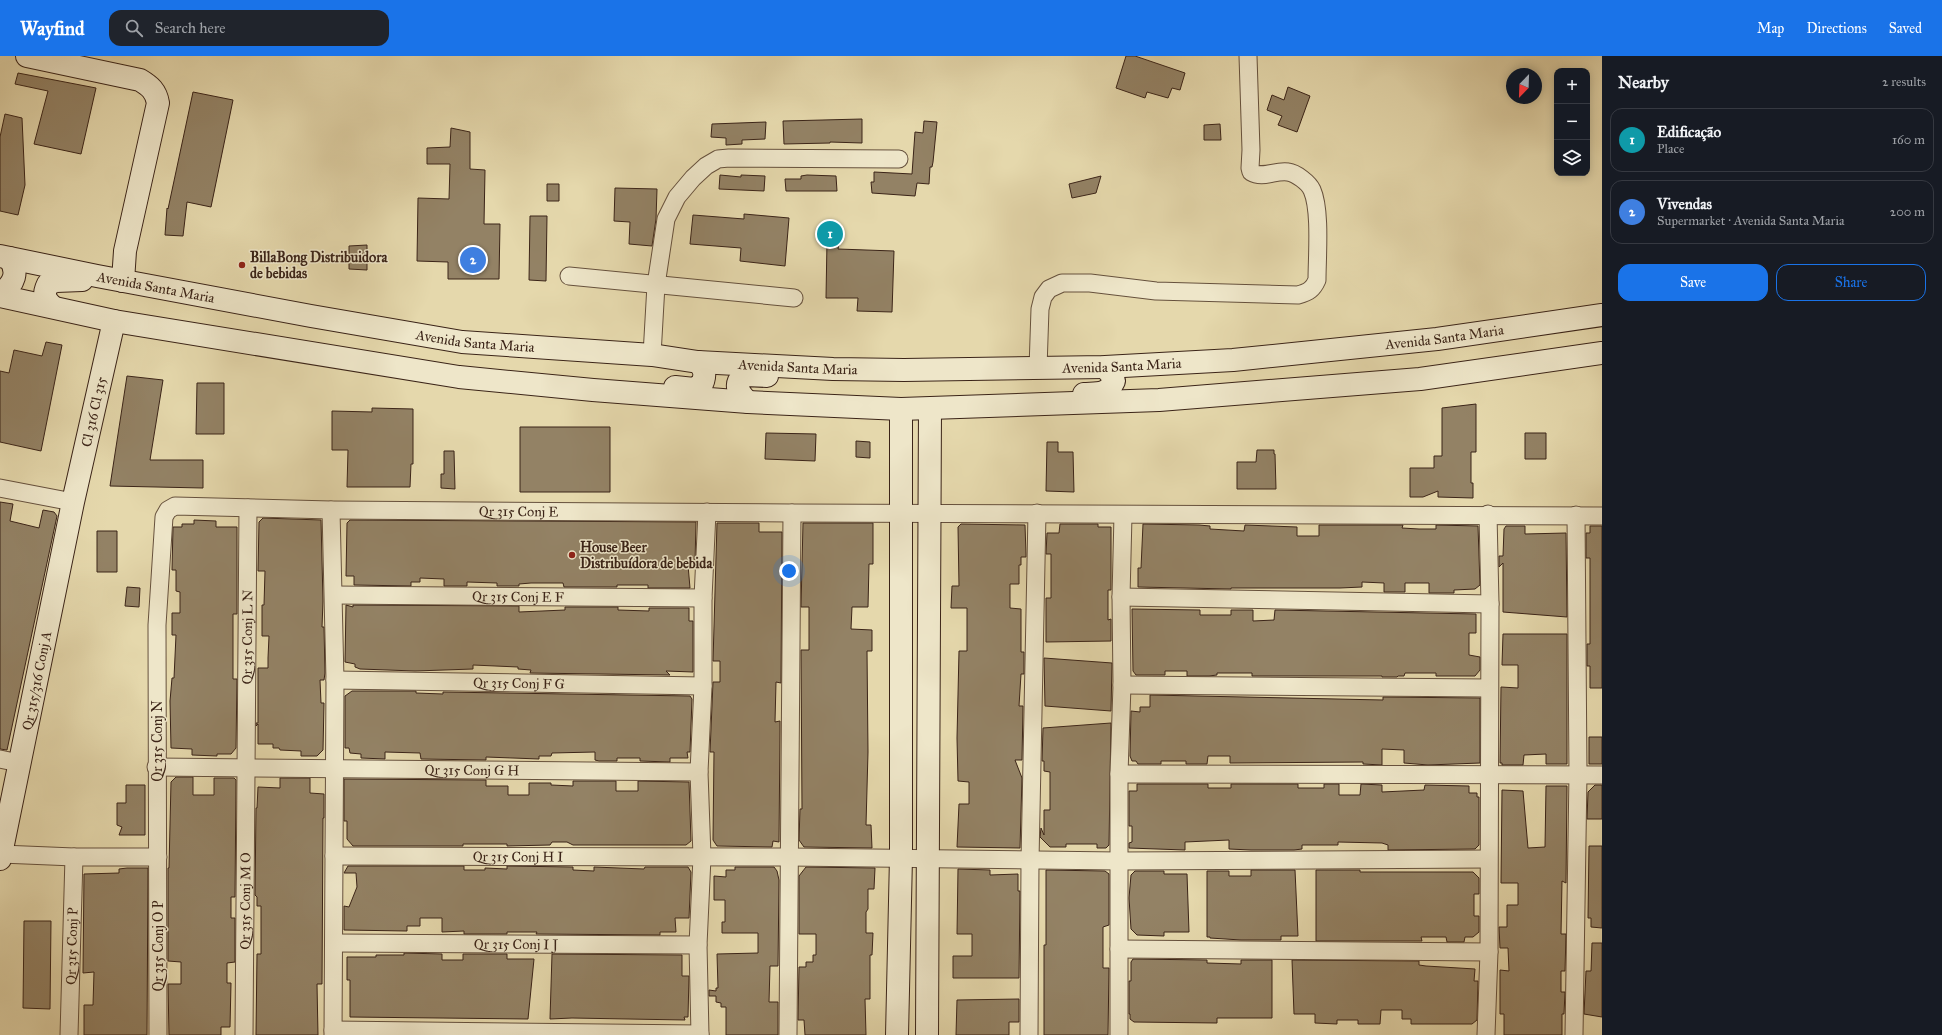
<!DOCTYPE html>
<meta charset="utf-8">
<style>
:root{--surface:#171b24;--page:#20242c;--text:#f1f3f6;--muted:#9ea1a6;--line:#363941;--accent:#1a73e8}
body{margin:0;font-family:"IM FELL Great Primer",serif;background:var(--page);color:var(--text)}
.controls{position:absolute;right:12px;top:12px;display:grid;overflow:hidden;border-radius:8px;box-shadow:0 2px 10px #0003}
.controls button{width:36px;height:36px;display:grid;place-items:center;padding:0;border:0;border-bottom:1px solid var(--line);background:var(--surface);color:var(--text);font:20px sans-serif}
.compass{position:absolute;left:1506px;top:12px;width:36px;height:36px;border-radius:50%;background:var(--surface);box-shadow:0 2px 10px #0003;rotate:203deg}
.you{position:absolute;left:789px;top:515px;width:14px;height:14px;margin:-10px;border:3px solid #fff;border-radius:50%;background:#1a73e8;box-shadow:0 0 0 6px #1a73e833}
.badge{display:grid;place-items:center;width:26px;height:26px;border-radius:50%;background:var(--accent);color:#fff;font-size:13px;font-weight:700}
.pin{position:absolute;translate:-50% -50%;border:2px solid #fff;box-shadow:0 1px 4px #0006}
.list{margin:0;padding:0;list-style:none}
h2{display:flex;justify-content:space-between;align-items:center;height:52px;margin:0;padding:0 16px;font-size:17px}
h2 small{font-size:13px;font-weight:400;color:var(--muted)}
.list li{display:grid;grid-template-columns:26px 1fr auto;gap:12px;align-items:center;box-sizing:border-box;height:64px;margin:0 8px 8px;padding:0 8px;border:1px solid var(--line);border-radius:12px}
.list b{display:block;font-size:15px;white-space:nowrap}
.list p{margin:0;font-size:13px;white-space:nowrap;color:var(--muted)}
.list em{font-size:13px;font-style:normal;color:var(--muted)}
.actions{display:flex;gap:8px;padding:12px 16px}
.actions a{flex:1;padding:9px 0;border:1px solid var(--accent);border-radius:12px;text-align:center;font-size:14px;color:var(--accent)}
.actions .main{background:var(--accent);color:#fff}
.icon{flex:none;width:22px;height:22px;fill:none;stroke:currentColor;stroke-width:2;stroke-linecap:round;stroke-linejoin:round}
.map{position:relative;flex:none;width:1602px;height:979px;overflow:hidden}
header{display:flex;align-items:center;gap:24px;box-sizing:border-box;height:56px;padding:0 20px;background:var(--accent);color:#fff}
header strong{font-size:19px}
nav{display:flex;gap:22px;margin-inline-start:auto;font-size:14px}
.search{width:280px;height:36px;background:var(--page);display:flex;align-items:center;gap:10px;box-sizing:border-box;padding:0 14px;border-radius:12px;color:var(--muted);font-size:15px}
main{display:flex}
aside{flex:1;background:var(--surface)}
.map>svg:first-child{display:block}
.building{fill:#938265;stroke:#3b2418}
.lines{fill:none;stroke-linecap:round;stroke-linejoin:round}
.street-casing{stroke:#66513d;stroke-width:19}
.secondary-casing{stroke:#3b2418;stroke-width:24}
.street{stroke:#eee6c9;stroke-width:17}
.secondary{stroke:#eee6c9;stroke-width:22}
.poi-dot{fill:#8f2418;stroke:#eee6c9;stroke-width:1.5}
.labels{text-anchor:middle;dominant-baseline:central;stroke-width:3;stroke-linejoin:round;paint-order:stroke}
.poi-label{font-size:14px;font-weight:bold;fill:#3b2418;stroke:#eee6c9;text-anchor:start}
.street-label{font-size:14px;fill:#3b2418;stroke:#eee6c9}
</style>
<header>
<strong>Wayfind</strong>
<div class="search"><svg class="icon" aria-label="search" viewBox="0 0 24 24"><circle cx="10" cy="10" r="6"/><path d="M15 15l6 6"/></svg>Search here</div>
<nav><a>Map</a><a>Directions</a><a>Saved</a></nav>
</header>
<main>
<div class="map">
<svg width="1602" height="979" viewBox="0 0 1602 979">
<rect width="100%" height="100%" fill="#e5d8ac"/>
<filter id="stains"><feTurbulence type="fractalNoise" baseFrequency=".005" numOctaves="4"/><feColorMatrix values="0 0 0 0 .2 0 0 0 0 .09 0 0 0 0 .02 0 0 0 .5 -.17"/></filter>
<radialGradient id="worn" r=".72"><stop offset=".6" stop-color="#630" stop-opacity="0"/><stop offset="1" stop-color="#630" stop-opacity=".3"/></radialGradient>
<path class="building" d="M1126,0H1135L1185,17L1180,34L1172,32L1168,42L1147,36L1145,42L1116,32Z
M18,17L96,32L81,98L34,88L48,35L15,28Z
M1288,31L1310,40L1297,76L1278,69L1282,60L1267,54L1272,39L1284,44Z
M193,36L233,44L211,151L187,146L183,180L165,179L167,152L168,153Z
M5,58L22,62L25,129L18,159L0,155V81Z
M862,63V87L830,86V87L784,88L783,65Z
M924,65L937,66L933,106L932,111H930L929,128L917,127L915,140L872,137L871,126H874V116L912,118L915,76L923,77Z
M766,66L765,83L742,84V88L726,89V82L711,81L712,68Z
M1220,68L1221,84H1204V69Z
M451,72L470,76V113L485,114L484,168H500L499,223H448V206L417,205L418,142L449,143L450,108H427V92L450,91Z
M720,119L741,121V119L765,120L764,135L719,133Z
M807,119L836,120L837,135H786L785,123H801V120Z
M1101,120L1096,137L1072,142L1069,128Z
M547,128H559V145H547Z
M615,132L657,133L656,163L652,190L629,188L630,166L614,165Z
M744,158L789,162L785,210L740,205L741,192L690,188L693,159L744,163Z
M530,160H547L546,225L529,224Z
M821,168L842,173L838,193L894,195L892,256L857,255L858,242H826L827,185L818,183Z
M367,189V214L349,213V190Z
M46,286L62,289L41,395L0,386V315L9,317L14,294L42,300Z
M127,320L163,324L150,404H203V432L110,430Z
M197,327H224V378H196Z
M1476,348V396H1471V427H1473V442L1438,441V435L1423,441H1410V412H1434V400H1442V352Z
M372,352L413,353V408H411L410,431H347L348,394H332V355L372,356Z
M520,371H610V436H520Z
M766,377L816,378L815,405L765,403Z
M1525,377H1546V403H1525Z
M856,385L870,386V402L856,401Z
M1047,386H1058V396H1073L1074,436L1046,435Z
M1257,394H1274V398H1275L1276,433H1237V406H1256Z
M444,395H454L455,433L441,432V418H444Z
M0,446L13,448L10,465L39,472L43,454L54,456L57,460L7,694L0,693Z
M263,462L321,464L323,545L322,571H324L325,617L324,624H320L321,647H324L323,694L317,700H301V695L280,694L279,692H273V688H258V668L256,670V667H258V612H268V602L269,580H262V549H264L265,515H258L259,466Z
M194,464L216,465V471H237V558H233V623H237L236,692L231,698H217V700L192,699V693L171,692L170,645L172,622H174L176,579H172V557H180V536L176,535V514H172L173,471H182V468H194Z
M350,464L696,466L695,506L688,509L690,532H648V529H617V531H564L563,527H531L519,528V530H497V527L467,526V530H444V523L420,522V526H411V530L354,529V520H346L347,467Z
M717,467H759V476H782L781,627L776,626L775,666L780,665V675L779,786L773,785L772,791L717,790L713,784L714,696H710L713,626H720V605H713Z
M803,467H873V508H869L868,551H852L851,573L872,574V595H867L868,696L866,769H871L872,792L804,791L799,784L800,753H802L801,594H809V551H801Z
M961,468L1025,469L1026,498V501H1021V509H1019V528H1010V552L1021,553V596H1024V618H1021L1019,650H1023L1022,704H1015L1022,722L1020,792L957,791L959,748H969V726L958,725L957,682L959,595H967V552H951L952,530H959L958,471Z
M1060,468H1098V471H1111V534H1108V564L1111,563V585L1046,586V542H1051V498H1046L1047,477H1059Z
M1143,468L1199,469L1210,470V473L1244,475L1245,469L1297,471V480H1319V469H1403L1402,472L1419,473H1436V469L1478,470L1480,529L1475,533L1454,534V537H1429V527H1405V536H1384V527L1362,526V531L1340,532H1231V533L1138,531V512H1141Z
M1506,470H1525V478L1566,477L1567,561L1503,556V507L1499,511V500H1503L1504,473Z
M1590,470H1602V632H1590V610H1587V588H1590V502H1586V477H1590Z
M97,475H117V516H97Z
M127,531L140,532L139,551L125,550Z
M346,549L353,551V549L519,550V556L565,554V551H618V554L649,555V552H689V565H693V616L666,615L670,619L530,617L531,614L518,613V611L473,609V613L415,615L360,613L355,611V608L345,606Z
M1132,553L1200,554V559H1231V554H1253V565L1274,564L1275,554L1476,558V577H1469V599L1480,601V614L1475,620H1436V617H1405L1404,620H1398L1397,621H1382V620H1252V617H1217V619L1209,620H1187V615H1165V619H1136L1133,615Z
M1503,578H1567V708H1546V698L1524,699L1523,709H1502V707H1500L1501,631L1518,632V609H1502Z
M1044,602L1112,607L1111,655L1045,650Z
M352,635H416V637L443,638V636L690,640L692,643L690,696H687L688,702H670V706L640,705V702H617V705H599L595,704V696L552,697L551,700H539V703L486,701V704L421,703L420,697L385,696V703L361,702V698L350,697L349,692H345V640Z
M1150,639L1383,644V641L1480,642V707L1428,709L1404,707V694L1382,693V709L1363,708V706L1230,707V700H1208L1207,708H1186V705H1161V708H1138L1136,705H1132L1130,700L1131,655L1140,656V651H1150Z
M1111,667L1109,789L1106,792H1097V788H1066V791H1050L1040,781L1041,772L1044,779V754H1050V716L1044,715V705H1042L1043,672Z
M1589,681H1602V708H1589Z
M176,721H193V739H214V722H234L236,724L235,841H231V862H235V906L227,907V927H231L230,971H221V979H169L168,928H181V906L168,905V812H169L171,726Z
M280,722H310V737L324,738V762H323L322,928H317L318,979H256L257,898H261V850H257V841L255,839L256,752H257L258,731L280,732Z
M344,723L486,724V730H508V739H529V727H551V729L573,730V725H616V735H638V725L689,726L691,785L686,789H573L567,786H552L550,789L507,790V788H463V790H353L347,783V765H344Z
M1137,728H1208V732H1231V728H1298V732H1324V728H1339V739H1360L1361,728L1382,729V736L1424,734L1425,729L1469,730V737H1477V741H1479V789L1475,793L1388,794V789L1382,787L1338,786V789H1302V793L1294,794H1251L1229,793V784L1185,786V794L1129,792V787L1132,786V770H1129V735H1137Z
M126,729H145V779H119L122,771L117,769V747H126Z
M1595,729H1602V763H1587L1588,736Z
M1546,730H1567L1566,827L1562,825L1561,878H1566L1565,915H1561V936H1565L1564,958H1562V979H1504V958H1500V914L1509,915L1508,892H1500L1499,871H1507V849H1518V827H1501L1502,734L1523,735L1528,792L1545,791Z
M1589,790H1602V872L1591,871V862H1588Z
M348,810H464V814H485V812L507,813V810L573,811V814L594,815V811L644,813L645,811H688L691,816L689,862H675L676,876H660V879L536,878L537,876H507V878H464V875L442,876V862H420V870H407V875L344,874V850L349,851L357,831L356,817H344Z
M735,811H774L777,815L779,824L778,910H770L769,946H778V979H726V951H721V947L716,946V940H709V934L716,935V932H718L717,898L758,897V877H722V866H725V844H714V820L726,821V814H735Z
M806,811L875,812L874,833H868V853L866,856V877H873L872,899H870V943H865L866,979H805L804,964H798L799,911H806V906H813V899H816V878H799V820Z
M127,812H148L147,979H84V949H93L94,916L83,917L84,818L119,817V813Z
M958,813L990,814V819L1018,818V835H1020L1019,922H953V900H972V878H957Z
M1046,814L1105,815L1109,818V869L1103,871V912H1109L1108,979H1044V889H1046Z
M1251,814H1295L1298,880H1281V884H1241L1210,882V881H1207V815H1229V820H1251Z
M1316,814H1360V816H1473L1479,822V838H1474V860H1479V876L1473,881H1465L1464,886H1447L1446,881H1421L1422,885H1316Z
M1135,815H1164V818H1187L1189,876H1164V880L1137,879L1131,873L1129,842L1131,819Z
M24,865H51L50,953L23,952Z
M1592,887H1602V961L1584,958L1586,915H1591Z
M404,897L442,898V904H463V898H507V903H534L528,963L350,961V924H347V901H376V899H404Z
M552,898L682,899V920H689L688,961H684L685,964L572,962L550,963Z
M1133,903L1207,904V907L1241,908V904H1272V962H1217V967L1134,966L1130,963V958H1129V925H1131V906Z
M1292,904L1419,905V909L1426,910L1475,913L1474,925H1478L1477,964L1472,968H1411V963H1402V954H1381L1380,968H1358V964H1337V968L1315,967V958H1294Z
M1019,943V966H1009V979H956L957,944Z"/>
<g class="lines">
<g class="street-casing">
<g id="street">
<path d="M569,220L794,242"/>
<path d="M652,299L656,229L666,163L677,141L693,122L706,110L718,103L729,102L899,103"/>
<path d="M1038,312L1040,253L1043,241L1049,233L1062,227H1090L1156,235L1298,239C1309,236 1313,233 1317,224C1317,201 1321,154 1312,134C1309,127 1296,117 1288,116C1275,114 1263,123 1251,116L1250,112L1251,94L1248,0"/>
<path d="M0,432L73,446"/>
<path d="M331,454L335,624L333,979"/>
<path id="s1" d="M334,539L703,542"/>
<path d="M1121,541L1490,548"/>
<path id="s2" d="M335,624L703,630"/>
<path d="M1122,629L1488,632"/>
<path d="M0,703L19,707"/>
<path id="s3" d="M156,711L699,716"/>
<path d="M1119,718L1602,719"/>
<path d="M1,798L74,801H158"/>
<path id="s4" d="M334,800L789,801L1119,805L1488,803"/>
<path id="s5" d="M334,887L698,889"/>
<path d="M1119,893L1489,896"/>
<path d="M333,974L700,978"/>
<path id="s6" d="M69,979L74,801"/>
<path id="s7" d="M158,979L157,569L164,461L168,454L175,450L331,454L792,457L1602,460"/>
<path id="s8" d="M244,979L248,452"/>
<path d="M700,979L698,889L702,801L699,716L703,630V542L707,456"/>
<path d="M788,979L792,457"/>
<path d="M1029,979L1030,805L1037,457"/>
<path d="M1119,979V718L1122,629L1121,541L1123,459"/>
<path d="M1486,979L1489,896L1490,548L1488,458"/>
<path d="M1574,979L1578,718L1576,459"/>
</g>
</g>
<g class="secondary-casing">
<g id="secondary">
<path d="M27,0L140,24C150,30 156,35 158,47L125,195L123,225"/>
<path id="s9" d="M0,200L97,220L311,260L462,286L652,299L698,306L833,313L904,314L1105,311L1233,304L1437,283L1602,259"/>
<path d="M0,237C15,229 19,215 9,202"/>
<path d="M0,240L114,265L459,321L593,334L748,346L901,353L1159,344L1420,323L1602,297"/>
<path d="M53,251C44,243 43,238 48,228L56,225L82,224"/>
<path d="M675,331L694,333L702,328C706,319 705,313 698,306"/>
<path d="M1084,338C1098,337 1108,339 1114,325L1111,318L1105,311"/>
<path d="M748,346C739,338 732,327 745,319L767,320"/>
<path id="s10" d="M0,803L73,446L114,265"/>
<path d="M897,979L901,801V353"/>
<path d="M927,979L930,353"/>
</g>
</g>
<use href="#street" class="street"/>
<use href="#secondary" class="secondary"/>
</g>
<g class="poi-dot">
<circle cx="242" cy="209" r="4"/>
<circle cx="572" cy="499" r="4"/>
</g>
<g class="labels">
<g class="poi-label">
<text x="250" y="201">BillaBong Distribuidora<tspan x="250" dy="16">de bebidas</tspan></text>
<text x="580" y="491">House Beer<tspan x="580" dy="16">Distribuídora de bebida</tspan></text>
</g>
<g class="street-label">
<text stroke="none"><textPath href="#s9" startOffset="159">Avenida Santa Maria</textPath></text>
<text stroke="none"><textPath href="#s9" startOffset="1455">Avenida Santa Maria</textPath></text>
<text stroke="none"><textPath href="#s9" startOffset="483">Avenida Santa Maria</textPath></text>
<text stroke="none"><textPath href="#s9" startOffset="1131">Avenida Santa Maria</textPath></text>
<text stroke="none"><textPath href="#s9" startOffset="807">Avenida Santa Maria</textPath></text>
<text stroke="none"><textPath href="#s10" startOffset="457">Cl 316 Cl 315</textPath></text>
<text stroke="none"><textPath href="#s7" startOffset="878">Qr 315 Conj E</textPath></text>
<text stroke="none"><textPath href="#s1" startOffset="184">Qr 315 Conj E F</textPath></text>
<text stroke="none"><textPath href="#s8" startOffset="398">Qr 315 Conj L N</textPath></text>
<text stroke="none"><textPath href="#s10" startOffset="182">Qr 315/316 Conj A</textPath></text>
<text stroke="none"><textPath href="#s2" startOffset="184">Qr 315 Conj F G</textPath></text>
<text transform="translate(157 685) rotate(-90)">Qr 315 Conj N</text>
<text stroke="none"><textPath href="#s3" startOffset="316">Qr 315 Conj G H</textPath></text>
<text stroke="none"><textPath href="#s4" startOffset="184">Qr 315 Conj H I</textPath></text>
<text stroke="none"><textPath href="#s8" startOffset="134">Qr 315 Conj M O</textPath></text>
<text stroke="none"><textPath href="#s5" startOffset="182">Qr 315 Conj I J</textPath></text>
<text stroke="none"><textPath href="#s6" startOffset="89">Qr 315 Conj P</textPath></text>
<text transform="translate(158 890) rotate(-90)">Qr 315 Conj O P</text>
</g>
</g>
<rect width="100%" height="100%" filter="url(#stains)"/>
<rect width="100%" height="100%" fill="url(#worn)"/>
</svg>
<div class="controls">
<button>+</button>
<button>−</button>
<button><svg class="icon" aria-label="layers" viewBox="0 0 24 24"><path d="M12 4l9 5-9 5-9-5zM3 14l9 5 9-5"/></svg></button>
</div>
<svg class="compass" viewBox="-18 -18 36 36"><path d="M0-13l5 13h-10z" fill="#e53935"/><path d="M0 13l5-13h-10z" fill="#9ea1a6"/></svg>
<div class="you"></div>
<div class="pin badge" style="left:830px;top:178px;background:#0f9aa8">1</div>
<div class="pin badge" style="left:473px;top:204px;background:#3f7fe0">2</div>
</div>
<aside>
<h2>Nearby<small>2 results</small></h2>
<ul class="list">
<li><span class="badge" style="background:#0f9aa8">1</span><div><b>Edificação</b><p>Place</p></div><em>160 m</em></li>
<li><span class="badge" style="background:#3f7fe0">2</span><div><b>Vivendas</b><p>Supermarket · Avenida Santa Maria</p></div><em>200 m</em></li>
</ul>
<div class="actions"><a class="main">Save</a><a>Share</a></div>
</aside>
</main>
